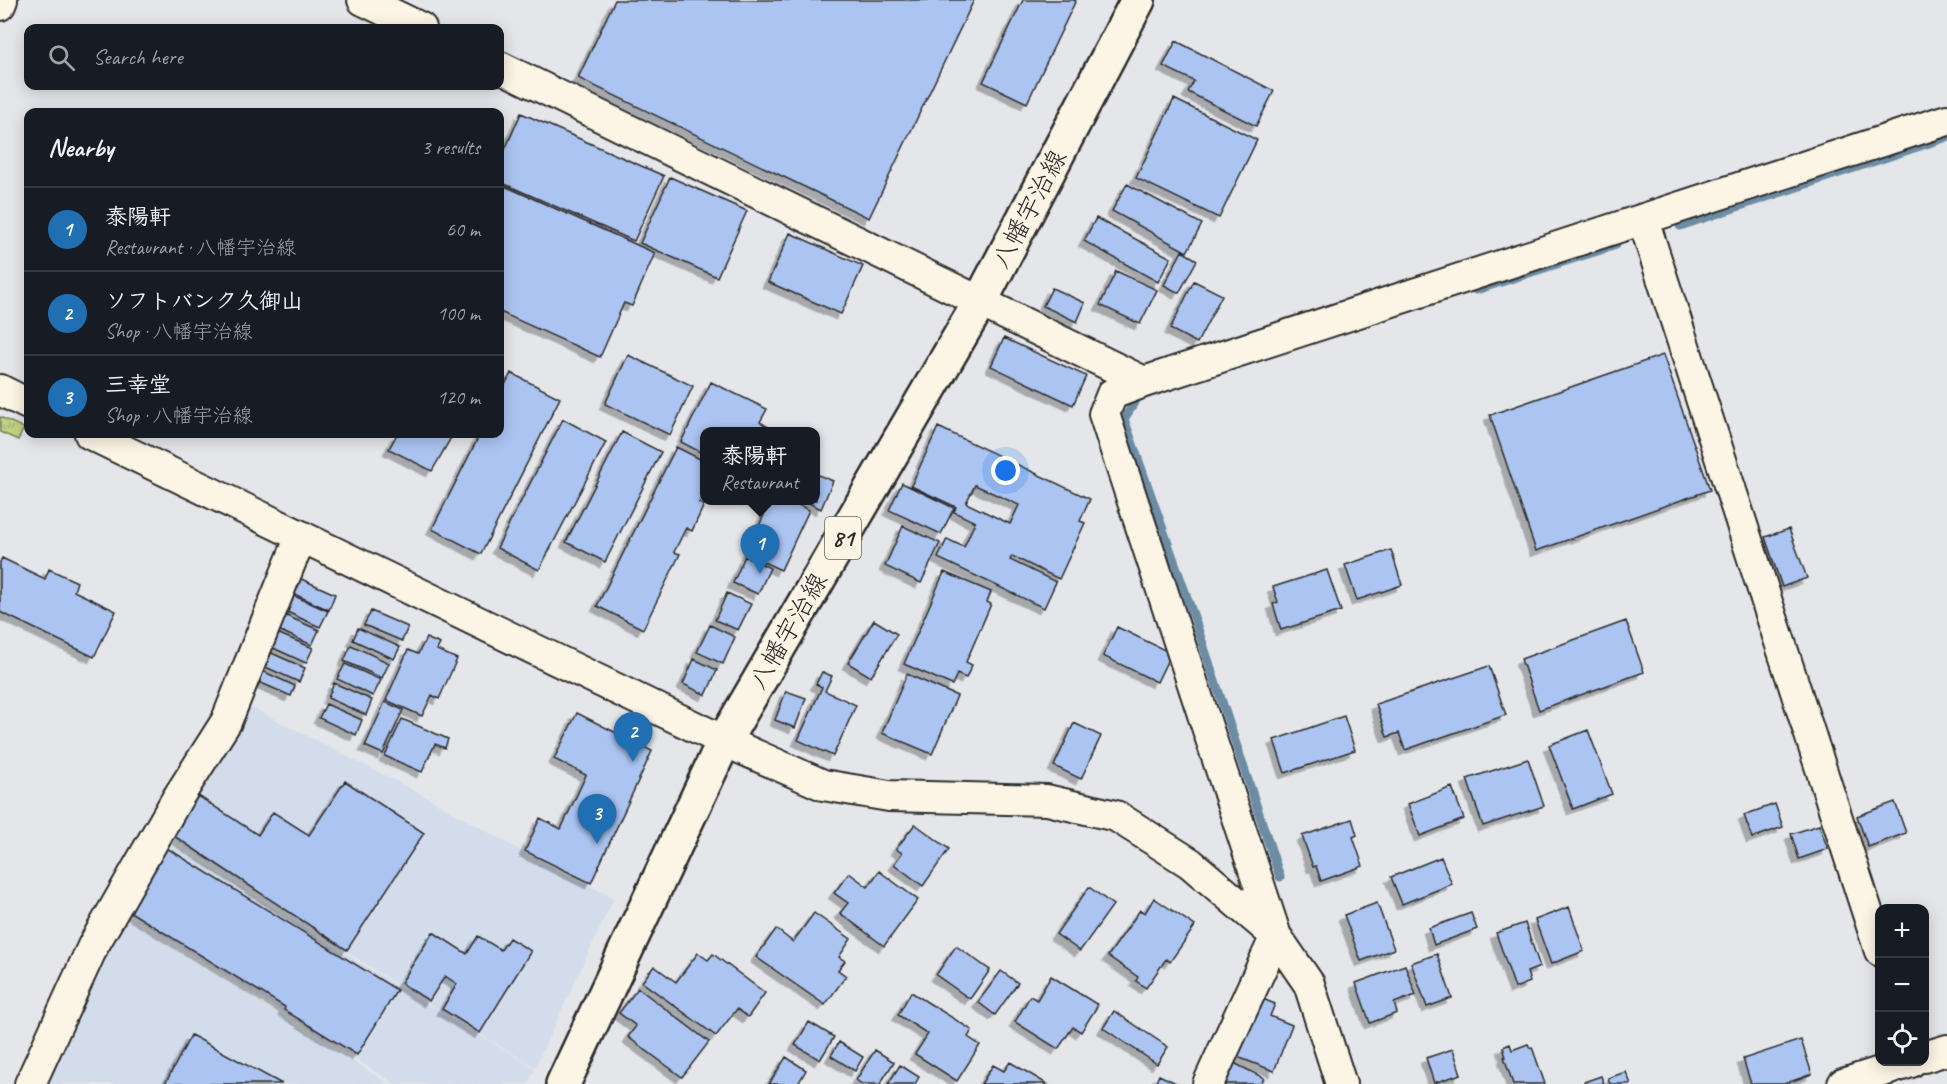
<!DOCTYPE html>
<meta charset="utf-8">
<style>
:root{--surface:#171b24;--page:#20242c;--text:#f1f3f6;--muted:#9ea1a6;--line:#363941;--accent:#1f6fb2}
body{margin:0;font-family:Caveat,"Klee One",sans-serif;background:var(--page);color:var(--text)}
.controls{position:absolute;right:18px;bottom:18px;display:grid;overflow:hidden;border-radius:12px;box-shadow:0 3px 15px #0003}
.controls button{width:54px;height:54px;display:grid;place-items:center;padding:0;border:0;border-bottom:2px solid var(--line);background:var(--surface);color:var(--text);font:30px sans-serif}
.you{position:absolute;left:1006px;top:471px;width:21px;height:21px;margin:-15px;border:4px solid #fff;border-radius:50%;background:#1a73e8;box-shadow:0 0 0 9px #1a73e833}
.badge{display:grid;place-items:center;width:39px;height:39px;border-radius:50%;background:var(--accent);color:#fff;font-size:20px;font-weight:700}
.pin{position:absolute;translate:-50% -50px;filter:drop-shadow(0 2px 3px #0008)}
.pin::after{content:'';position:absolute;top:32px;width:21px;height:18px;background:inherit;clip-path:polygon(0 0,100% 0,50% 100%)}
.popup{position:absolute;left:700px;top:427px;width:120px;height:78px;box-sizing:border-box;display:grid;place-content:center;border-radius:12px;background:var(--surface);filter:drop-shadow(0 2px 4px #0005);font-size:20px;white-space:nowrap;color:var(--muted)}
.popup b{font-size:22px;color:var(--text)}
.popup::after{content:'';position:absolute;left:50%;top:100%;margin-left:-12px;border:12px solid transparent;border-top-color:var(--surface)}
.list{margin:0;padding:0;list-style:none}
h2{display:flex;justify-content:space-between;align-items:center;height:78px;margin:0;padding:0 24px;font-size:26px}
h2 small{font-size:20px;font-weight:400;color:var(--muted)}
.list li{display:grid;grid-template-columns:39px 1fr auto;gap:18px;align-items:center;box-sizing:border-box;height:84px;padding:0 24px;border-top:2px solid var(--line)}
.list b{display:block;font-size:22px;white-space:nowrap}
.list p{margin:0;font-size:20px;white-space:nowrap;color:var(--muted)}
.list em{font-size:20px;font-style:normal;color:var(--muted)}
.icon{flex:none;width:33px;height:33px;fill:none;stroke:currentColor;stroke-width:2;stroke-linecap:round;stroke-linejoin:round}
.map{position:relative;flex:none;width:1947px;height:1084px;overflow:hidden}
.search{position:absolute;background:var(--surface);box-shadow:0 3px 15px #0003;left:24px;top:24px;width:480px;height:66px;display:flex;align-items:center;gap:15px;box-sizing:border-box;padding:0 21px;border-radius:12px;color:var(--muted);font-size:22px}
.panel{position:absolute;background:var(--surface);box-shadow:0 3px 15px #0003;left:24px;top:108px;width:480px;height:330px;border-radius:12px}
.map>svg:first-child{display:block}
.built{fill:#d3dceb}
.grass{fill:url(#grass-tufts);stroke:#767e58;stroke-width:1.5}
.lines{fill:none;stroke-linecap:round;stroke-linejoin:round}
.stream{stroke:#6c8ca4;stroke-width:9}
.building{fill:#abc4f1;stroke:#2b2b2b;stroke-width:1.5;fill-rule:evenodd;filter:url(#shadow)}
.minor-casing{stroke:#2b2b2b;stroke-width:34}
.major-casing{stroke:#2b2b2b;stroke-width:38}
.minor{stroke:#fcf5e5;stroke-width:30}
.major{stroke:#fcf5e5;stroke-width:33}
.labels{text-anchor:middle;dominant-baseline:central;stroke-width:5;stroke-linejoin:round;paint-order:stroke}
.shield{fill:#fcf5e5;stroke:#6a6863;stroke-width:1.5}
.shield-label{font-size:24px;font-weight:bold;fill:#2b2b2b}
.street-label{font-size:26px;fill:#2b2b2b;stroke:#fcf5e5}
</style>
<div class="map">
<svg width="1947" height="1084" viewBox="0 0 1947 1084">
<defs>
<pattern id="grass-tufts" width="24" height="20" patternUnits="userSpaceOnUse" patternTransform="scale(1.5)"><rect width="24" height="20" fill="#c2d185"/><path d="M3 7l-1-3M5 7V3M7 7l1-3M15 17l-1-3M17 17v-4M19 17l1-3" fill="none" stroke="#a7b473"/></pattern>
<filter id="shadow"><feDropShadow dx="-5.5" dy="5.5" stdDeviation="0" flood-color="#0004"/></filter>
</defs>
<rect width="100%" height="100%" fill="#e4e6e9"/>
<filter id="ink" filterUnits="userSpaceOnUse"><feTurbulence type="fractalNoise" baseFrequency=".0167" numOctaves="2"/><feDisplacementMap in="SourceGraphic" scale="12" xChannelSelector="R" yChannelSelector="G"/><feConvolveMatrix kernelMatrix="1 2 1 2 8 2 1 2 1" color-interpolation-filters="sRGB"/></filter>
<g filter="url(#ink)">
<path class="built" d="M239,701L421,794L523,852L614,898L535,1067L398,985L164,833Z
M162,837L397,986L535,1068L528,1084H395L119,907Z
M117,911L389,1084H38Z"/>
<path class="grass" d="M0,417L24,428L18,440L0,432Z"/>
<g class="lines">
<path class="stream" d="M1680,226L1947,137
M1476,290L1616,245
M1138,397L1124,419L1195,620L1280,877"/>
</g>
<path class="building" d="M615,0H974L869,218L578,78Z
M1023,0H1076L1027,103L983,82Z
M1176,41L1274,91L1256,126L1188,92L1194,81L1163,66Z
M1174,99L1257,140L1219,218L1136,178Z
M521,113L664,176L634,241L500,182V161Z
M670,177L747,211L717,277L640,243Z
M500,184L655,253L632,306L624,303L600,357L500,312Z
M1127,184L1202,224L1187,252L1112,211Z
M1096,218L1171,258L1158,282L1084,241Z
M790,233L863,266L841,314L768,282Z
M1182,251L1197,260L1179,293L1164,285Z
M1116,271L1157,290L1140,324L1100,305Z
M1194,281L1222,295L1197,343L1170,329Z
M1052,288L1085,303L1077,322L1043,306Z
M1004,338L1086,376L1073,405L991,366Z
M628,355L693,386L670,435L605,404Z
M1663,355L1710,490L1536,551L1490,415Z
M511,373L560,398L481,554L432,529L480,434H500V395Z
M711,382L767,409L760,422L776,432H704V454L681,442Z
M563,419L606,442L539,570L497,548Z
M938,427L1090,499L1080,521L1085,523L1059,579L1012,556L1010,560L1056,582L1044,608L938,558L947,539L964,547L975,522L954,512L956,507L911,486ZM975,485L1019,505L1010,524L966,503Z
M622,432L661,452L605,562L566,542Z
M397,434H453L432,471L389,449Z
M676,447L704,461V491L699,503L704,505L692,531L686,528L674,552L680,554L643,629L597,606Z
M816,474L833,481L821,509L803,500H816Z
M902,483L954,508L941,534L889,510Z
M771,500H788L809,510L781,570L746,554Z
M903,526L940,543L921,583L885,566Z
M1789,529L1807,578L1782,587L1765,537Z
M1391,550L1402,585L1357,600L1345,565Z
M745,556L770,568L758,594L733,583Z
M2,558L45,579L49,569L77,582L74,591L116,611L94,657L0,612V562Z
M1327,570L1341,611L1281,630L1273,604L1278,602L1273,587Z
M944,572L991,592L987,602L991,604L966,662L972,665L966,678L957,674L952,685L904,664Z
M299,578L335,594L329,610L292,593Z
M727,593L751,604L738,630L715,620Z
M292,595L328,611L320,627L285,611Z
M371,611L408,627L402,641L364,625Z
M282,614L319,630L312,645L276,629Z
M874,620L897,634L871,677L848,663Z
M1626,621L1644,672L1539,710L1521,659Z
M710,625L735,637L723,664L697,652Z
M1117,627L1171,653L1157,682L1103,656Z
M358,628L400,647L394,659L353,640Z
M277,633L313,648L306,663L271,647Z
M426,638L440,644L437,650L457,659L439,699L432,695L422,716L386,700L408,650L418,654Z
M351,645L389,663L382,678L344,661Z
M267,651L305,668L299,682L261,665Z
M694,659L717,670L706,695L683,684Z
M345,664L381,680L373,696L337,679Z
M1489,666L1506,715L1405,750L1399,733L1387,737L1376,704Z
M256,668L295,686L291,696L252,679Z
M822,672L832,676L825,691L856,705L833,756L798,740L822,687L816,684Z
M907,674L957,696L932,754L882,733Z
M334,683L372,700L366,715L328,698Z
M786,691L806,698L795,728L775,720Z
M385,702L403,710L383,754L365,746Z
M326,704L362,720L356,735L319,718Z
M577,713L652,751L591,883L525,851L540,818L561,829L586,775L554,759Z
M1344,716L1355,750L1285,773L1274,740Z
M402,719L448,739L445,748L435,744L422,772L385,756Z
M1074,723L1101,736L1081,779L1054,766Z
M1588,730L1612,794L1573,809L1549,745Z
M1528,759L1544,806L1483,826L1467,779Z
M345,781L424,833L347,950L171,834L197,795L258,835L273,812L309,835Z
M1452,787L1464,819L1420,836L1408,804Z
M1895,802L1906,833L1868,847L1857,816Z
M1775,804L1783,827L1752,838L1744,815Z
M1352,819L1357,835L1353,837L1363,866L1321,881L1316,866L1313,867L1302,836Z
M915,824L949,849L923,886L894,864L902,853L896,849Z
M1819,825L1828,849L1799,859L1791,834Z
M162,845L397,990L357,1055L284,1010L285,1007L124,908Z
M1441,857L1452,884L1402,904L1391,877Z
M879,871L918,900L884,946L840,913L848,903L834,893L849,873L868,887Z
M1089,887L1113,905L1080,951L1056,934Z
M1154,898L1195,926L1170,962L1166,959L1146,988L1136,981L1138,977L1108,956L1140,910L1145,913Z
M1377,903L1394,949L1361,961L1344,915Z
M1569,907L1584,951L1551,964L1535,920Z
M814,913L851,939L839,957L845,961L838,970L846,976L825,1005L756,957L776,929L793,942Z
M1471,913L1477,929L1434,945L1429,928Z
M1525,923L1540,967L1527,972L1530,982L1515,988L1496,933Z
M433,932L467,954L478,936L501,950L509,938L531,951L480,1033L442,1009L457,984L445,976L429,1001L401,983Z
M956,946L990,970L970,999L936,975Z
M698,953L708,960L713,954L765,993L748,1017L737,1009L716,1036L642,982L654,966L676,982Z
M1437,954L1452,998L1427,1007L1411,963Z
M1405,965L1416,995L1394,1003L1397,1013L1370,1023L1356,983Z
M1001,971L1018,983L995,1015L978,1002Z
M1051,976L1098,1005L1081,1032L1073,1027L1058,1049L1015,1022L1030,996L1037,1000Z
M638,988L709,1042L682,1077L628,1037L636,1026L619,1013Z
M911,992L972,1030L968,1037L980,1045L957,1081L915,1054L928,1034L898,1015Z
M1258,997L1275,1004L1270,1016L1292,1025L1274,1071L1235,1056Z
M1114,1011L1168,1047L1157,1064L1103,1028Z
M809,1022L834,1037L820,1060L795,1045Z
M191,1035L282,1084H165Z
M1801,1040L1812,1074L1784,1084H1751L1743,1059Z
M839,1042L863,1057L855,1071L831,1056Z
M1510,1044L1512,1050L1528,1044L1530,1048L1532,1047L1545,1084H1513L1504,1057H1506L1503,1047Z
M1453,1049L1461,1074L1434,1083L1426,1058Z
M875,1050L894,1062L880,1084H862L856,1080Z
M786,1057L806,1070L798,1084H769Z
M1010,1062L1047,1084H981L993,1065L1004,1071Z
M1234,1063L1264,1078L1261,1084H1223Z
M900,1065L919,1077L915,1084H888Z
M1626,1072L1631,1084H1610L1608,1078Z
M1159,1075L1178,1084H1155Z
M1601,1076L1604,1084H1585L1584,1082Z"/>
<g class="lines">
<g class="minor-casing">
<path id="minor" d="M363,0L421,28
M0,5L2,0
M500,67L1144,382
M1643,219L1880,951
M0,390L28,404
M90,434L724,741L823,785L889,796L1047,800L1116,816L1190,863L1276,936
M1924,1057L1947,1050
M30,1084L93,946L177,799L226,722L301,536
M1208,1084L1276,936
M1341,1084L1309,984L1276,936L1104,414L1112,394L1144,382L1947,120
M1843,1084L1911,1062"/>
</g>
<g class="major-casing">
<path id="major" d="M563,1084L724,741L980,302L1138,0"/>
</g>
<use href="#minor" class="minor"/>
<use href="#major" class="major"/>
</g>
</g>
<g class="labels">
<rect class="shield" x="825" y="517" width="36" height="42" rx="4.5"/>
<g class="shield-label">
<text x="843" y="538">81</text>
</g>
<g class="street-label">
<text transform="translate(1029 209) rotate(-62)">八幡宇治線</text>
<text transform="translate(788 631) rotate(-60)">八幡宇治線</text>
</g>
</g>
</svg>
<div class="controls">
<button>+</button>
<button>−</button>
<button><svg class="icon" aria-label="locate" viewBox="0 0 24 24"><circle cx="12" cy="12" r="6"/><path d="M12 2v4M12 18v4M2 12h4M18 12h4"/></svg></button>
</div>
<div class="you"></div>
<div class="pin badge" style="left:760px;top:574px">1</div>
<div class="popup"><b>泰陽軒</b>Restaurant</div>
<div class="pin badge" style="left:633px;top:762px">2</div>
<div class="pin badge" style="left:597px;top:844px">3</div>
<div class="search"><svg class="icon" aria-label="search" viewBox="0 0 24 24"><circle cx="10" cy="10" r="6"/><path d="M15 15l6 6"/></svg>Search here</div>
<section class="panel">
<h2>Nearby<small>3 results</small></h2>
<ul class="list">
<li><span class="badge">1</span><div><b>泰陽軒</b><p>Restaurant · 八幡宇治線</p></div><em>60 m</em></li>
<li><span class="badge">2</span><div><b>ソフトバンク久御山</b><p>Shop · 八幡宇治線</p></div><em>100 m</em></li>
<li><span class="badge">3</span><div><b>三幸堂</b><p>Shop · 八幡宇治線</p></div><em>120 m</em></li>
</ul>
</section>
</div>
